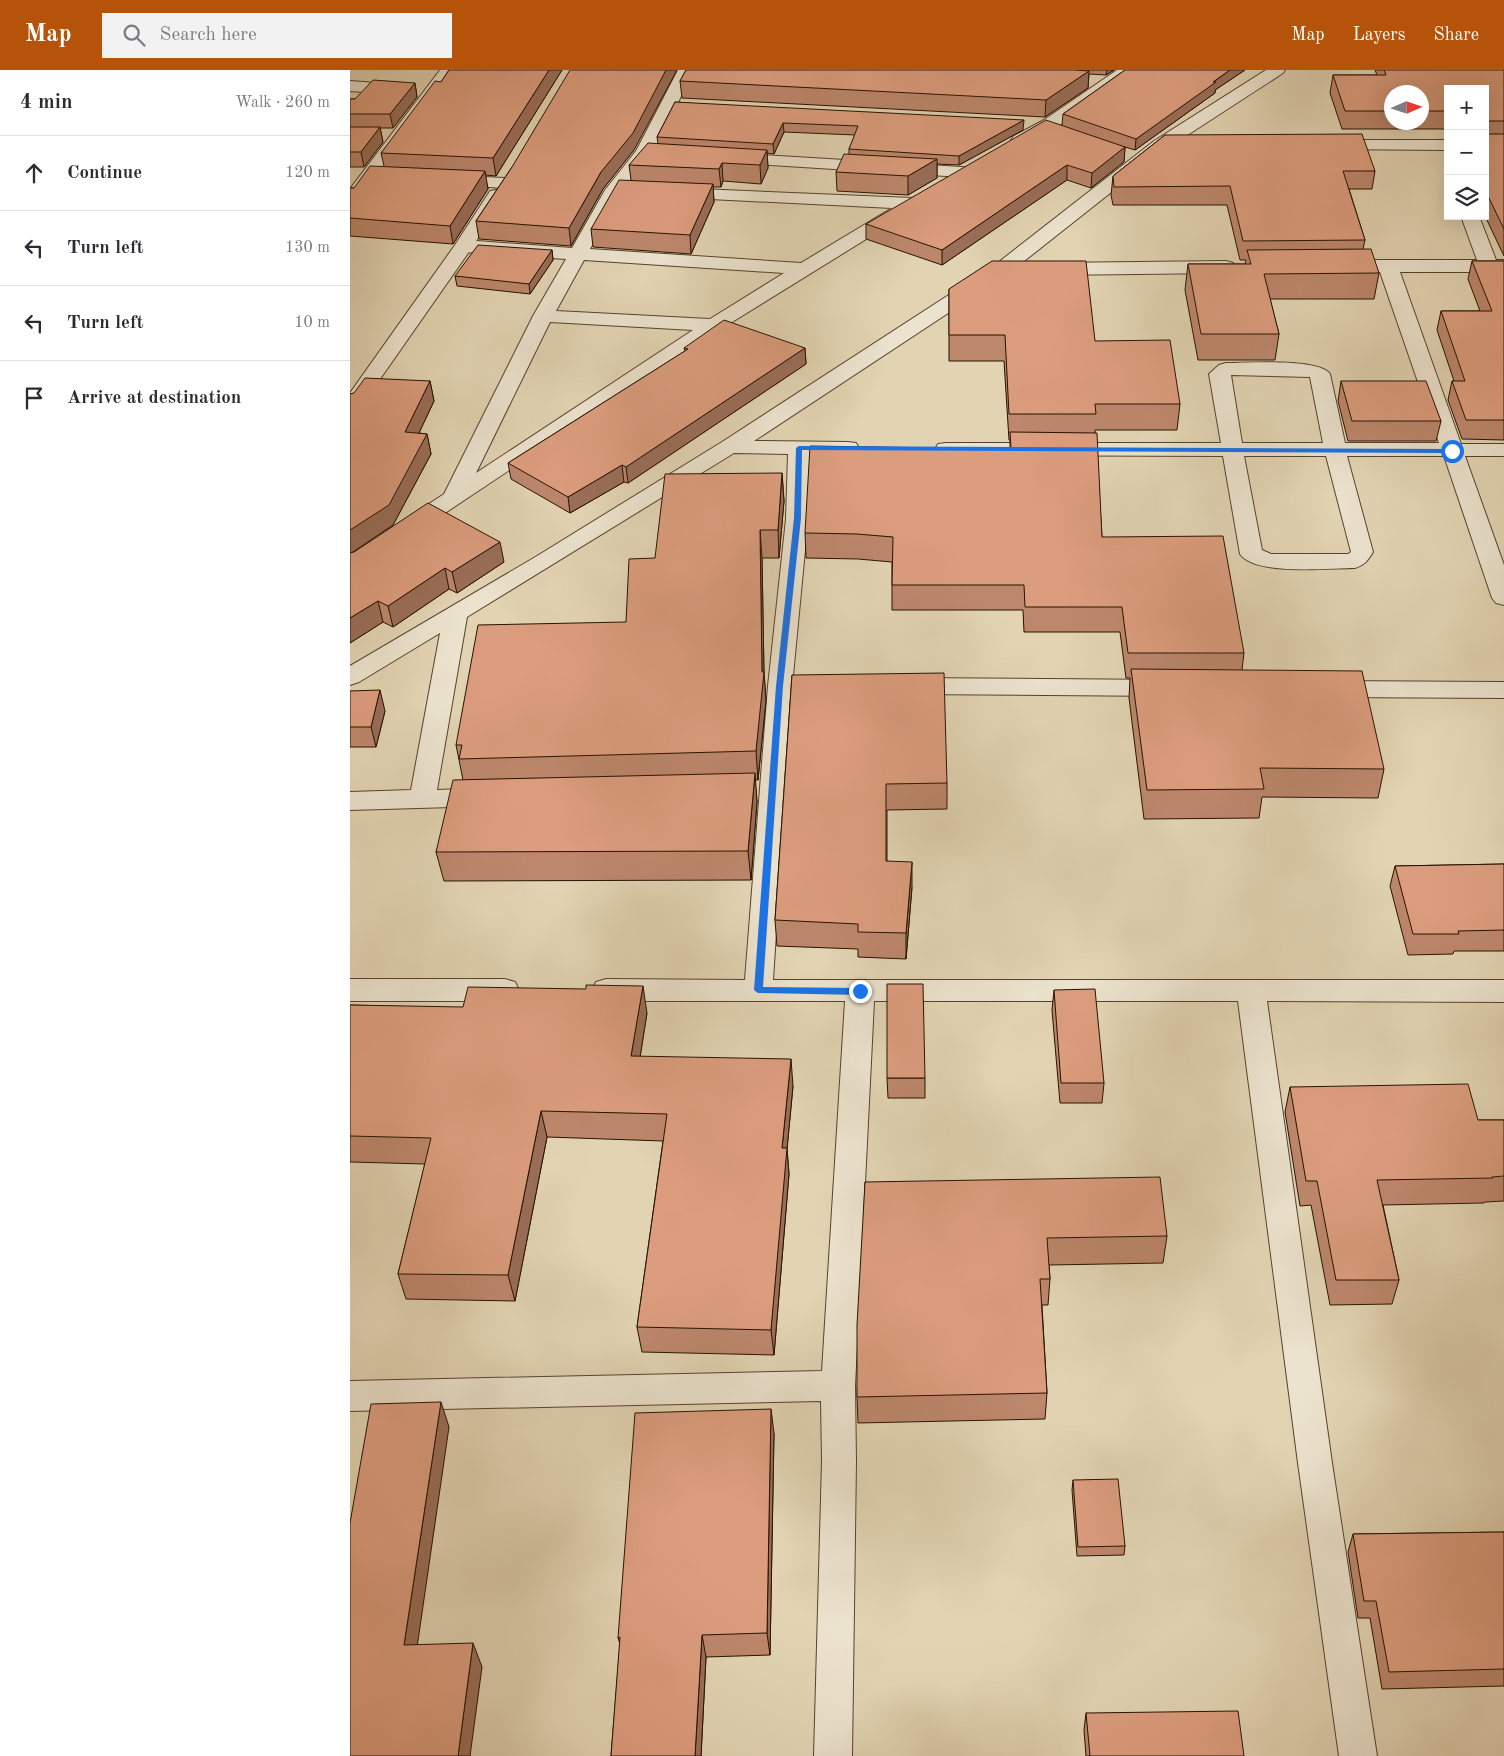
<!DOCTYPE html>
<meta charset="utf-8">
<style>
:root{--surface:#fff;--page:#f2f2f3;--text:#2b2b33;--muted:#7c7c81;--line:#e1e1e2;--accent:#b45309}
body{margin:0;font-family:"Old Standard TT",serif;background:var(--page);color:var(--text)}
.controls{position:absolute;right:15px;top:15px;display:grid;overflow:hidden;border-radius:0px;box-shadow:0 5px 20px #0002}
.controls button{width:45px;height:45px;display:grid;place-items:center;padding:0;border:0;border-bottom:1px solid var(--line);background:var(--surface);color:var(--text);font:25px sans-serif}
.compass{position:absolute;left:1034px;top:15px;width:45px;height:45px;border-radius:50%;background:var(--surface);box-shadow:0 5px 20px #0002;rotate:87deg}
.stop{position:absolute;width:15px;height:15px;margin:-11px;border:4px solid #1a73e8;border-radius:50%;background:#fff}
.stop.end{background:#1a73e8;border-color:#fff;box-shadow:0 1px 5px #0008}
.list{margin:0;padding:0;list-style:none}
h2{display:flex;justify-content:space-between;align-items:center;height:65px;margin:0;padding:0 20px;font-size:21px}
h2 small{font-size:16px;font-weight:400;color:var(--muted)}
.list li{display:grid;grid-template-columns:32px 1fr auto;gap:15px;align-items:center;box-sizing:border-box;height:75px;padding:0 20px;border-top:1px solid var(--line)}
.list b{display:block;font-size:19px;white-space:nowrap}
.list em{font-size:16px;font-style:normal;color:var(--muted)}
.icon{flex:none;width:28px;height:28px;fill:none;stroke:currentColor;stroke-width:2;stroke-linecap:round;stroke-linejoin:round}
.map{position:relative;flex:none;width:1154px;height:1686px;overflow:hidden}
header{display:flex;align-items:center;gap:30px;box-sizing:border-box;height:70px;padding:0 25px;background:var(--accent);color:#fff}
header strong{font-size:24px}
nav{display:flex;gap:28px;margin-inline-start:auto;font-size:18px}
.search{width:350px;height:45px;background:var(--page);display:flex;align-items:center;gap:12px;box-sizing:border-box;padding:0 18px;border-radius:0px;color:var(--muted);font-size:19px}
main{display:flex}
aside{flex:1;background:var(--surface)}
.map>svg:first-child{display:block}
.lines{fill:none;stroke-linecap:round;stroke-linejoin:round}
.minor-casing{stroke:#56422e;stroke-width:2}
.tertiary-casing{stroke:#56422e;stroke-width:2}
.minor{fill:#ece3ce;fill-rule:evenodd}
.tertiary{fill:#ece3ce;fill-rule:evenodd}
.wall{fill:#bd876c;stroke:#271201;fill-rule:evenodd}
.shaded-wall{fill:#9a6e58;stroke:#271201}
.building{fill:#dc9d7e;stroke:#271201}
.route{fill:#1a73e8}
</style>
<header>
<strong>Map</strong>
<div class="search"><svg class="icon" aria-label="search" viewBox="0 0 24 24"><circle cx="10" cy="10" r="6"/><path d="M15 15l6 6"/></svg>Search here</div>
<nav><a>Map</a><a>Layers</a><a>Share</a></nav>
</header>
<main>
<aside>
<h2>4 min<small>Walk · 260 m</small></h2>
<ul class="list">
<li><svg class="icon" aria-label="ahead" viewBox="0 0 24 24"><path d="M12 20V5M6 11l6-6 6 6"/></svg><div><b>Continue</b></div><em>120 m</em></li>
<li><svg class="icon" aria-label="left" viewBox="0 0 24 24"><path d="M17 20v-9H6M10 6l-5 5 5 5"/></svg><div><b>Turn left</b></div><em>130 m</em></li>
<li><svg class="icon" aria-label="left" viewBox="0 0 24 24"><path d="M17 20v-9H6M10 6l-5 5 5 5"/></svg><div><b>Turn left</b></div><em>10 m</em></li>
<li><svg class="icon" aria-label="arrive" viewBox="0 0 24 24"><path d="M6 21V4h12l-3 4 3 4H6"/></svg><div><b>Arrive at destination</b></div></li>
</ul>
</aside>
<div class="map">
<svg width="1154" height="1686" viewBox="0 0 1154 1686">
<rect width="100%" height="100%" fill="#e2d4b3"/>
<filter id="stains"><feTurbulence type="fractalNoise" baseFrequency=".004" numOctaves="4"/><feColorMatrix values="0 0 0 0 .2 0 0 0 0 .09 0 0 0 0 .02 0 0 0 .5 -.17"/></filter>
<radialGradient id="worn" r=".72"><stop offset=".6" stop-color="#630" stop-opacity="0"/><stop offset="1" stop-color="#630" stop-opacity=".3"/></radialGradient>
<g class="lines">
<g class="minor-casing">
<path id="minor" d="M90,0H106L6,135L0,136V119Z
M328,0H344L303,83L272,122L240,179L451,193L542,138L320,127L317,123L320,119L326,118L562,128L568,129L571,133L568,137L556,138L558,141L555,145L371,259L8,501L0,503V486L94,424L183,246L216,189L114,182L107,180L105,176L107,172L114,170L222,178L255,120L286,81ZM234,190L434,203L360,249L206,241ZM200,252L343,260L126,403Z
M767,0H786L706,58L676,74L670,75L664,74L661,70L664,66L694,50Z
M916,0H935L933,3L816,79L659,203L404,371L498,372L506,373L509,378L506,383L498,384H460L458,449L442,616L423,910H1154V932L917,931L982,1393L1027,1686H989L948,1393L888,931H524L505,1316L506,1391L502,1686H464L472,1391L471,1331L0,1341V1311L472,1301L495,931H256L246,928L242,920L246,912L256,909L395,910L418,616L436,449L438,384L384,383L117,547L87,720L137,718L146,721L150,727L146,733L137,736L0,740V722L61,720L90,563L9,612L0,615V596L187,486L372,372L645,195L804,71Z
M0,11L53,15L59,16L61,20L59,24L53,25L0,21Z
M979,70H1098V80L973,79L970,75L973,71Z
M380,83L612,97L618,98L621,102L618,106L612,107L374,92L371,88L374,84Z
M98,105L154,108L160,109L163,113L160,117L154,118L92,114L89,110L92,106Z
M1111,146H1129L1146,190H1154V202H1050L1111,374H1154V386H1115L1154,495V535L1146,533L1142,528L1094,386H997L1023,482C1018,490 1015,495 1005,498C979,498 905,506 890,484L873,386L596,385L588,384L585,379L588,374L596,373H871L859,304L869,295L876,293C897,293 969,288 980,304L995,373H1089L1030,202H989L982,200L980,196L982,192L989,190H1127ZM881,305L960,307L973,373H892ZM894,386H976L1001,482L998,484H921L912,480Z
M876,191L883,193L885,197L883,201L876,203L699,205L692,203L690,199L692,195L699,193Z
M558,608L818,610L827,612L830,618L827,624L818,626L558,624L549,622L546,616L549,610Z
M978,611L1154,612V628L978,627L969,625L966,619L969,613Z
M0,909H155L165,912L169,920L165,928L155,931H0Z"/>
</g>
<g class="tertiary-casing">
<path id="tertiary" d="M146,120L152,121L155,125L123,176L7,342L0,344V323L105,175L140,121Z"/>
</g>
<use href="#minor" class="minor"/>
<use href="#tertiary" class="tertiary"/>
</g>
<path class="wall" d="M99,0H212L146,106L135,105L138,119L103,174L0,166V118H4L34,96L31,83L91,12Z
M336,0H764L756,5L739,4L738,18L695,47L332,28L330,11Z
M775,0H895L865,20V23L785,80L775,77L774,92L741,118L717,110L592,195L516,169V154L712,55L713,44Z
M1025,0H1154V186L1135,146V19H1098V59H992L980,23L983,5H1027ZM1042,22H1072V52H1042Z
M65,13L67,27L43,58H30L33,72L14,97H0V29H5Z
M325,32L673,60L609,95L587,94V108L558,125L487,121L486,102L499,84V79L505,65L434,62L424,84L417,83L418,98L411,114L373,111L371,117H363L364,132L341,184L243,177L241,159L281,110L279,95L308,73L307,67Z
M815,65L1025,101L1022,119H999L1015,170L1013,179L1029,203L1024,229H920L929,264L925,290H848L835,220L838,194H895L896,190H890L877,135H763L761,125L763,106Z
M284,80L253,119L221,176L129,169L126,151L162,97Z
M202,180L203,190L180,224L107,216L105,206Z
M1122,191H1154V370L1112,369L1098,330L1102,311H1104L1087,260L1091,241H1130L1118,209Z
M599,219L745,271L830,334L827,360H745L752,467L894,583L892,600L1034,699L1028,728L912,727L909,748L794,749L779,628L780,608H776L770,562H674L673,540H542V492L508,489L456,488L455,463L660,379V370H659L654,291H599Z
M334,278H455L456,294L278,413L274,412L220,443L161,409L158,393L335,281Z
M80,311L84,331L69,363L77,364L81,384L43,455L2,482L154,492L107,523L99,519L43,557L33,552L0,573V324Z
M991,311L1091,351L1086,371H998L988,331Z
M432,403L434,431L429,488H412L414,603L416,630L408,710H405L407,732L401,810L94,811L86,782L113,710L106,675L276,552L305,488Z
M442,605L597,713V739L537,740V791L562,817L556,889L508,887V879L427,876L425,850Z
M0,621L35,641L26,677H0Z
M1154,794V881H1104L1103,884L1058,885L1040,816L1045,796Z
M704,920L754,1013L752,1033H710L702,940Z
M0,935L297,943L290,987L443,1016L437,1079L439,1104L424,1285L292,1282L287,1257L313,1071L197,1067L165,1231L56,1229L48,1204L75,1094L0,1092Z
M537,1008H575V1028H538Z
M940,1017L1128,1050H1154V1131L1135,1132L1134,1133L1033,1135L1049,1210L1042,1234L980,1235L961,1135L950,1136L935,1042Z
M515,1112L817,1166L813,1193L699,1195L700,1209L698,1235H692L697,1323L695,1349L508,1353L507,1327Z
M424,1363L420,1585L356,1587L351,1686H261L270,1574L268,1568Z
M723,1410L775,1476L774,1485L727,1486L722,1420Z
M1154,1462V1616L1032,1619L1020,1548H1008L998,1482L1003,1464Z
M736,1643L894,1686H736L734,1660Z"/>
<path class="shaded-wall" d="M199,0H212L146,106L143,88Z
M316,0H327L284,80L253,119L221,176L219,158L251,102Z
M757,0H764L756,5Z
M880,0H895L865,20V23L785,80L786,69Z
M739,1L738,18L695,47L696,30Z
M65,13L67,27L43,58L40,44Z
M674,50L673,60L609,95V86Z
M433,53L434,62L424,84L423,74Z
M30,57L33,72L14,97L11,82Z
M775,77L774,92L741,118L742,103Z
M417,80L418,98L411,114L410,95Z
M587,89V108L558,125V106Z
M372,93L373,111L371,117L369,99Z
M717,95V110L592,195V180Z
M135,101L138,119L103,174L100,156Z
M363,114L364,132L341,184L340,165Z
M202,180L203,190L180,224L179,214Z
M455,278L456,294L278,413L276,397Z
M80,311L84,331L60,382L55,362Z
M77,364L81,384L43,455L0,484V460Z
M272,395L274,412L220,443L218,427Z
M432,403L434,431L429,488L428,460Z
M410,460L412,488L414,603L416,630L408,710L406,681L412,602Z
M150,472L154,492L107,523L102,502Z
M95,498L99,519L43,557L38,536Z
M28,531L33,552L0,573V548Z
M30,620L35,641L26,677L21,657Z
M405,703L407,732L401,810L398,781Z
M562,792V817L556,889V863Z
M293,916L297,943L286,1013L281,986Z
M441,989L443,1016L437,1079L439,1104L424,1285L421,1260L432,1078Z
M191,1041L197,1067L165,1231L158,1205Z
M91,1332L99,1357L64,1598L54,1575Z
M421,1339L424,1363L420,1585L417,1563Z
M352,1565L356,1587L351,1686H345Z
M123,1573L132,1597L120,1686H108Z"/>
<path class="building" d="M99,0H199L143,88L31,83L85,11L91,12Z
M220,0H316L283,63L251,102L219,158L126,151L162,97Z
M336,0H725L739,1L696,30L330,11Z
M775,0H880L863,12H866L786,69L713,44Z
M1034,0H1154V51H1137V64H1154V159L1135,120V19H1098V41H1072V22H1042V41H995L983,5H1036Z
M23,10L65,13L40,44H0V29H5Z
M325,32L674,50L609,86L499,79L508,56L433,53L423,74L307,67Z
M696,50L775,77L742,103L717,95L592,180L516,154Z
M0,57H30L11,82H0Z
M1012,64L1025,101H993L1015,170L893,171L880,116L764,117L763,106L815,65Z
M298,73L417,80L410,95L372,93L369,99L279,95Z
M494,84L587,89L558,106L486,102Z
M20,96L135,101L100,156L0,148V118H4Z
M269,110L363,114L340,165L241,159Z
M128,175L202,180L179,214L105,206Z
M1021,179L1029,203L914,204L929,264H851L838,194H901L897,180Z
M642,191H736L745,271L820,270L830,334H745L746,344H659L655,265H599V219Z
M1122,191H1154V350H1116L1102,311H1115L1091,241H1142Z
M374,250L455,278L276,397L272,395L218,427L158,393L338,279L334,278Z
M15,308L80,311L55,362L77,364L39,435L0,460V324L4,323Z
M991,311H1076L1091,351H1002Z
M660,362L747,363L752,467L873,466L894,583H778L772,537H675L674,515H542L543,467L507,464L455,463L460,376L661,379Z
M432,403L428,460H410L412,602H414L406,681L109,689L112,675H106L128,555L276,552L279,489L305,488L315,404Z
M78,433L150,472L102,502L95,498L38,536L28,531L0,548V483L4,482Z
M781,599L1012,601L1034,699L910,698L914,719L797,720Z
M594,603L597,713L536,714V791L562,792L556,863L508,862V854L425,850L442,605Z
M30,620L21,657H0V621Z
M405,703L398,781L86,782L103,710Z
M1154,794V860L1108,861L1109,864H1063L1045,796Z
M537,914H573L575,1008H537Z
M236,915L293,916L281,986L441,989L432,1078H437L421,1260L287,1257L317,1044L191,1041L158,1205L48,1204L81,1068L0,1066V935L113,937L118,917L236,919Z
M745,919L754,1013H711L704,920Z
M1118,1014L1128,1050H1154V1106L1142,1107L1143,1108L1027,1110L1049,1210H986L967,1111H956L940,1017Z
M810,1107L817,1166L697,1168L700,1209H690L697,1323L507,1327V1255L515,1112Z
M91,1332L54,1575L123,1573L108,1686H0V1453L21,1334Z
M421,1339L417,1563L352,1565L345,1686H261L270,1567L268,1568L285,1343Z
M768,1409L775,1476L728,1477L723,1410Z
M1154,1462V1599L1039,1602L1026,1531H1014L1003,1464Z
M888,1641L894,1686H740L736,1643Z"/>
<path class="route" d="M449,376L1102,379L1106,381L1102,383L452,380L451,448L433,616L413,917L510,918L514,921L510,925L408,923L404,920L426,616L444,448L446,378Z"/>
<rect width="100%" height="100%" filter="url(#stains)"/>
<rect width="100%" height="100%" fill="url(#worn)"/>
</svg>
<div class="controls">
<button>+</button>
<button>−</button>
<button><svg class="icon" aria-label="layers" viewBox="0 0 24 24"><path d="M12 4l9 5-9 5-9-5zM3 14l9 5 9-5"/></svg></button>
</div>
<svg class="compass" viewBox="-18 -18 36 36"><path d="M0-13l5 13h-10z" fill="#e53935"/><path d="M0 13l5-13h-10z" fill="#7c7c81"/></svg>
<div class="stop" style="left:1102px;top:381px"></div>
<div class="stop end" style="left:510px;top:921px"></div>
</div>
</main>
